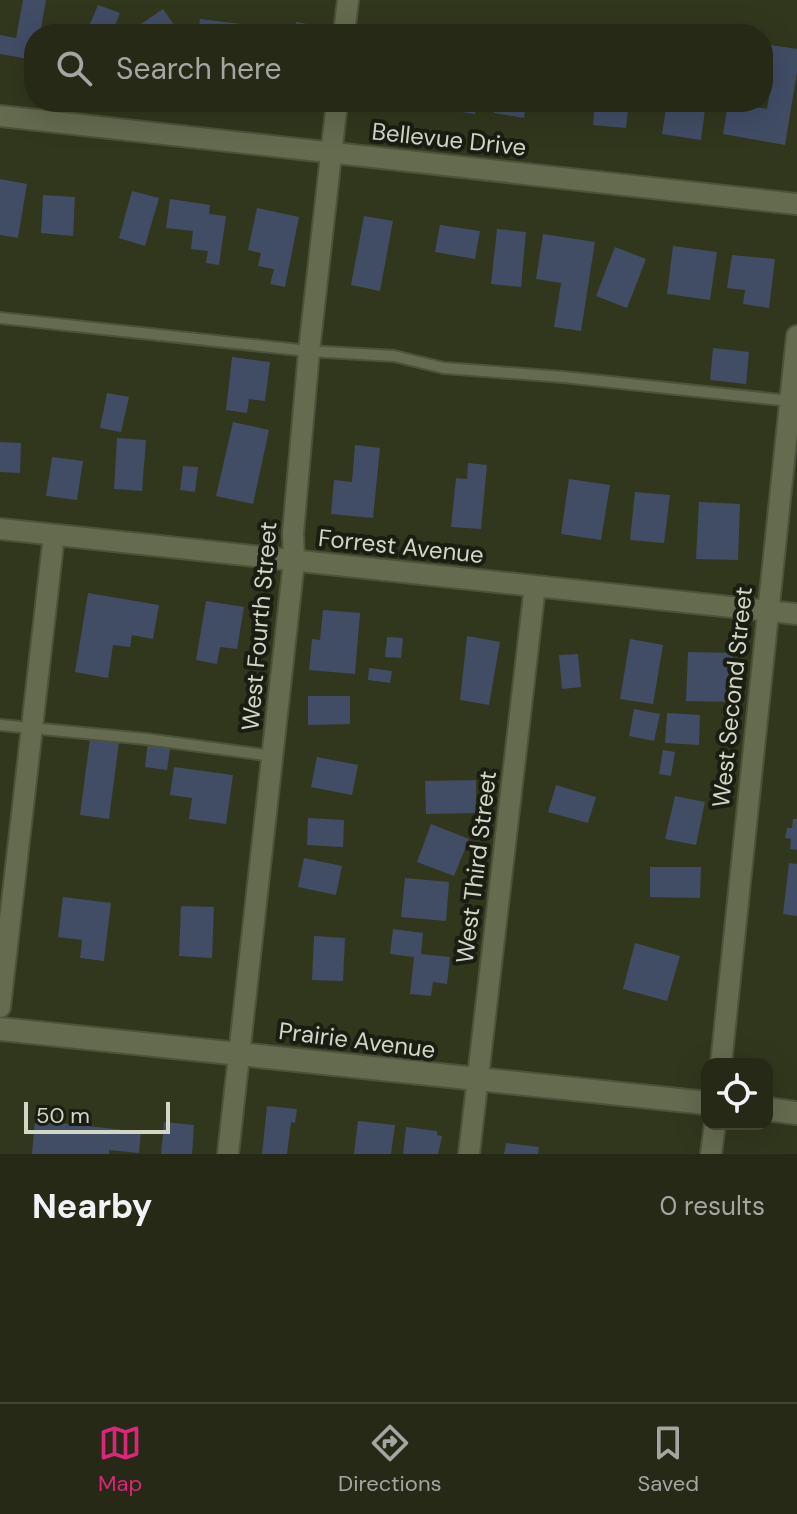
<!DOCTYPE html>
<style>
:root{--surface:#252916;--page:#2d311f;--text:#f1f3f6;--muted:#a3a6a1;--line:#424535;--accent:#db2777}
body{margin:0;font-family:"DM Sans",sans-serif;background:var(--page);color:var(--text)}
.controls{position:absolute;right:24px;bottom:24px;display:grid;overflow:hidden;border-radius:16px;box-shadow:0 8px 32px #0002}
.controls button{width:72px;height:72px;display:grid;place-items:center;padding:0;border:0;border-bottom:2px solid var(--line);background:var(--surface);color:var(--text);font:40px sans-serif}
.scale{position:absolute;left:24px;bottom:20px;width:146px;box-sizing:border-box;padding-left:8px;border:4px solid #d1d6c6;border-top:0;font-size:22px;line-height:28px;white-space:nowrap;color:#d1d6c6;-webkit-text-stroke:6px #1a1d12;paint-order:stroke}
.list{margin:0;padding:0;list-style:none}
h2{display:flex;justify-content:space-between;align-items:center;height:104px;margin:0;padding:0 32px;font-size:34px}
h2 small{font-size:26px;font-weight:400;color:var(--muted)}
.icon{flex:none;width:44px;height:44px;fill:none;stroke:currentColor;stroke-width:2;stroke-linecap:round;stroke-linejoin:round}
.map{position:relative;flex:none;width:797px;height:1154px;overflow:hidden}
.search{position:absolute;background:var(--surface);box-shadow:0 8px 32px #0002;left:24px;right:24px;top:24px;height:88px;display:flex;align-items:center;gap:20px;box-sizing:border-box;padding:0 28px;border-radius:32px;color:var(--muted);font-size:30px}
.sheet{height:248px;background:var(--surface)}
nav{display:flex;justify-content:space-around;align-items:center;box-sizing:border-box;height:112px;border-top:2px solid var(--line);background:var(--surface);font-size:22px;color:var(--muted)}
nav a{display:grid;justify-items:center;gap:4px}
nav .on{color:var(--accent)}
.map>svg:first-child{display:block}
.building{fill:#404d65}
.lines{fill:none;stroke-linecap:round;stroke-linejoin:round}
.service-casing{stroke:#4d523b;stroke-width:14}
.minor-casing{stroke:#4d523b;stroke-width:24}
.tertiary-casing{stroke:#4d523b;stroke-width:26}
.service{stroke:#646b4f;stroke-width:10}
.minor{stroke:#646b4f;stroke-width:20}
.tertiary{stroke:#646b4f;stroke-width:22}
.labels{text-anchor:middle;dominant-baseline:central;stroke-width:8;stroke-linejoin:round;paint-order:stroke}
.street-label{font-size:24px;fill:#d1d6c6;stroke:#1a1d12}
</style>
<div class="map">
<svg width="797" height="1154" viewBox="0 0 797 1154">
<rect width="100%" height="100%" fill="#31371d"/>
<path class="building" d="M23,0H46L40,34H34V60L0,54V35L16,38Z
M98,5L120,13L112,33L90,24Z
M163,9L176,28L168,34H143L138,26Z
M200,19L241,24L240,34H198Z
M296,22L313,25L311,34H293Z
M51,25L90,31V34H50Z
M764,44L797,49V72L785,145L723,134L728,103L767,109L773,75L763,73Z
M434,102H477L475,114L433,108Z
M495,102H526L524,118L494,113Z
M595,102H629L626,128L593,125Z
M667,102H706L701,140L662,134Z
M0,179L27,184L18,238L0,235Z
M132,191L159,198L145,246L119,238Z
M43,195L75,197L73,236L41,233Z
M170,199L210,205L209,214L226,216L219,265L206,263L208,251L191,249L193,231L166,228Z
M257,208L299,217L285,287L270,284L274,269L258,266L261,253L248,250Z
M364,216L393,221L380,291L351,285Z
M440,225L480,231L475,259L435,252Z
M497,229L526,232L521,287L491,284Z
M543,234L595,242L581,331L554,327L561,283L536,279Z
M673,246L717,252L710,300L667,294Z
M615,247L646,259L627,308L596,296Z
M732,255L775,259L769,308L743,304L745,290L727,288Z
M713,348L749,352L746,384L710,380Z
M232,357L270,362L265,401L249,399L247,413L226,410Z
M107,393L129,397L121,432L100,428Z
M233,422L269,430L253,504L216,496Z
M117,438L146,440L142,491L114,489Z
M0,442L21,443L20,473L0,472Z
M355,445L380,448L373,518L331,514L334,480L352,482Z
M52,457L83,461L77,500L46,496Z
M468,463L487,465L481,529L451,527L456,478L467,479Z
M183,466L198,467L195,492L180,490Z
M569,479L610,485L601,540L561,534Z
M635,492L670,495L664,543L630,540Z
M699,502L740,504L738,560L696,559Z
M88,593L159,605L153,639L132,635L130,647L113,645L108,678L75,672Z
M206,601L244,607L237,649L220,647L217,664L196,660Z
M323,610L360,613L355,674L309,670L312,639L320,640Z
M467,636L500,642L489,705L460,700Z
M387,637L403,638L401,658L385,657Z
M630,639L663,645L653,704L620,699Z
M688,652L733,653L732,702L686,701Z
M578,654L581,687L562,689L559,655Z
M369,668L392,671L390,683L368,680Z
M308,696H350V724L308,725Z
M634,709L660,714L654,741L629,736Z
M667,713L700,715L699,745L665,743Z
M90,739L119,742L109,819L80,815Z
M148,740L171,743L167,770L145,767Z
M663,750L675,752L671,776L659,774Z
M317,757L358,765L352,795L311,787Z
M174,767L233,775L226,824L189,819L192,798L170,795Z
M476,780V813L426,814L425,781Z
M556,785L596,797L588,823L548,812Z
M675,796L705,802L696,845L665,839Z
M308,818L344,820L343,847L307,845Z
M793,819H797V850L790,849L791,839L785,838L787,828H792Z
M431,824L469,839L454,876L417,862Z
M304,858L342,866L336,895L298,887Z
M789,863L797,864V916L783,914Z
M650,867H701L700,898L650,897Z
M405,878L449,882L446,921L401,917Z
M63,897L111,903L104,961L80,958L82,940L58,937Z
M181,906L214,907L212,958L179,956Z
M393,929L423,933L421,954L450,957L447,984L433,982L431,996L410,994L414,957L390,954Z
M314,936L345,938L343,981L312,980Z
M635,943L680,956L667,1001L623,989Z
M267,1106L297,1109L295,1123L291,1122L287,1154H262Z
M35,1120L141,1132L139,1153L109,1150V1154H32Z
M358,1121L395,1125L391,1154H354Z
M164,1122L194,1125L192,1154H161Z
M406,1127L437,1131V1135L442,1136L438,1154H403Z
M506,1143L539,1147L538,1154H504Z"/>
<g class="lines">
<g class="service-casing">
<path id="service" d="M0,318L309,351L394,356L444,368L563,377L791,401
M0,725L146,739L273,756"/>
</g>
<g class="minor-casing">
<path id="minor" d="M344,34L348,0
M0,116L797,204
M0,529L797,614
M0,1007L54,535
M721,1064L797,336
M228,1154L294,561L293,533L309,351L337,102
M469,1154L535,586
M711,1154L715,1124"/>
</g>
<g class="tertiary-casing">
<path id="tertiary" d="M0,1029L707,1103
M767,1109L797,1113"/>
</g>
<use href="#service" class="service"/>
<use href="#minor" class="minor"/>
<use href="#tertiary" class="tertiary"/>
</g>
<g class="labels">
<g class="street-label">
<text transform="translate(449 139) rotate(6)">Bellevue Drive</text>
<text transform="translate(401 546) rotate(6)">Forrest Avenue</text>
<text transform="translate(259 626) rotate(-85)">West Fourth Street</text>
<text transform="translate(732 697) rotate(-84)">West Second Street</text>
<text transform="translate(476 867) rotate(-83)">West Third Street</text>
<text transform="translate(357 1040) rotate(7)">Prairie Avenue</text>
</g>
</g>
</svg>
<div class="controls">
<button><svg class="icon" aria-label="locate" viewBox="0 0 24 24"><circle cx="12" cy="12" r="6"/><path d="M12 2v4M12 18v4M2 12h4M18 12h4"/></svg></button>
</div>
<div class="scale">50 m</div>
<div class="search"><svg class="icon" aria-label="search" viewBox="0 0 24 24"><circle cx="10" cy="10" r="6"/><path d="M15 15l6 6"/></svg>Search here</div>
</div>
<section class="sheet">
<h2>Nearby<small>0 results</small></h2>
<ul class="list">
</ul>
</section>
<nav>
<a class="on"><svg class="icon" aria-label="map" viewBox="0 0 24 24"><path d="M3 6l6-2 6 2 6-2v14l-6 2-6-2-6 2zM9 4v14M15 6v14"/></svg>Map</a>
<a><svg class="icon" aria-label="directions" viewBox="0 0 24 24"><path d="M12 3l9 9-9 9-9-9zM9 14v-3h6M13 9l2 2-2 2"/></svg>Directions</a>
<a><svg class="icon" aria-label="saved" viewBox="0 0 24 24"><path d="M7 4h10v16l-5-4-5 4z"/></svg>Saved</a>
</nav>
